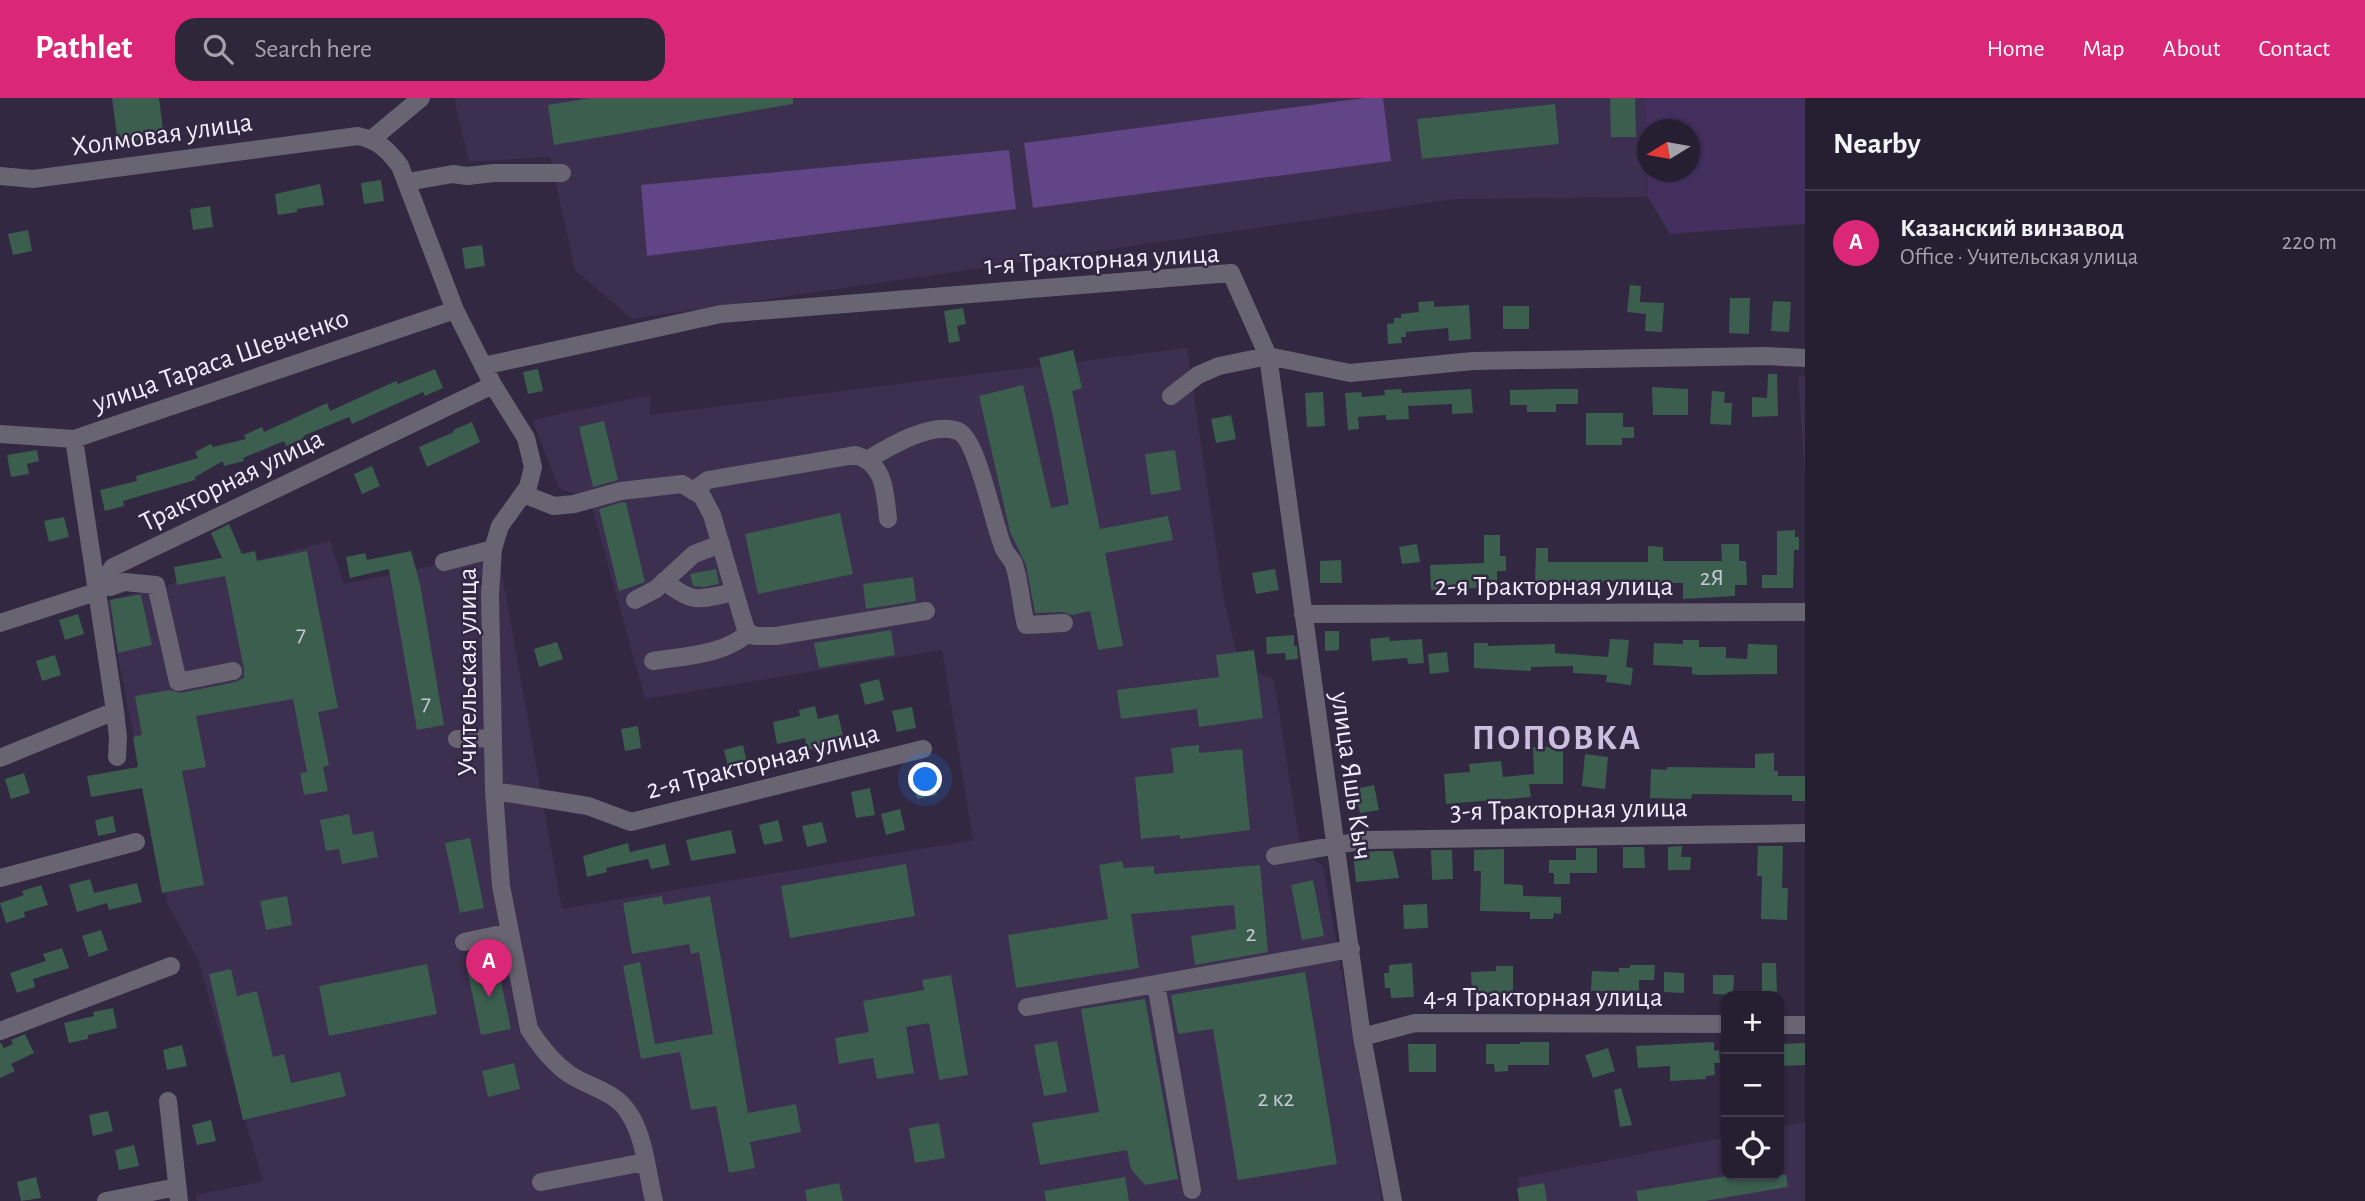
<!DOCTYPE html>
<meta charset="utf-8">
<style>
:root{--surface:#261e31;--page:#2e2739;--text:#f1f3f6;--muted:#a4a2ab;--line:#423c4d;--accent:#db2777}
body{margin:0;font-family:"Alegreya Sans",sans-serif;background:var(--page);color:var(--text)}
.controls{position:absolute;right:21px;bottom:21px;display:grid;overflow:hidden;border-radius:14px;box-shadow:0 2px 5px #0004}
.controls button{width:63px;height:63px;display:grid;place-items:center;padding:0;border:0;border-bottom:2px solid var(--line);background:var(--surface);color:var(--text);font:35px sans-serif}
.compass{position:absolute;left:1637px;top:21px;width:63px;height:63px;border-radius:50%;background:var(--surface);box-shadow:0 2px 5px #0004;rotate:259deg}
.you{position:absolute;left:926px;top:682px;width:24px;height:24px;margin:-18px;border:5px solid #fff;border-radius:50%;background:#1a73e8;box-shadow:0 0 0 10px #1a73e833}
.badge{display:grid;place-items:center;width:46px;height:46px;border-radius:50%;background:var(--accent);color:#fff;font-size:23px;font-weight:700}
.pin{position:absolute;translate:-50% -58px;filter:drop-shadow(0 2px 4px #0008)}
.pin::after{content:'';position:absolute;top:37px;width:24px;height:21px;background:inherit;clip-path:polygon(0 0,100% 0,50% 100%)}
.list{margin:0;padding:0;list-style:none}
h2{display:flex;justify-content:space-between;align-items:center;height:91px;margin:0;padding:0 28px;font-size:30px}
h2 small{font-size:23px;font-weight:400;color:var(--muted)}
.list li{display:grid;grid-template-columns:46px 1fr auto;gap:21px;align-items:center;box-sizing:border-box;height:105px;padding:0 28px;border-top:2px solid var(--line)}
.list b{display:block;font-size:26px;white-space:nowrap}
.list p{margin:0;font-size:23px;white-space:nowrap;color:var(--muted)}
.list em{font-size:23px;font-style:normal;color:var(--muted)}
.icon{flex:none;width:38px;height:38px;fill:none;stroke:currentColor;stroke-width:2;stroke-linecap:round;stroke-linejoin:round}
.map{position:relative;flex:none;width:1805px;height:1103px;overflow:hidden}
header{display:flex;align-items:center;gap:42px;box-sizing:border-box;height:98px;padding:0 35px;background:var(--accent);color:#fff}
header strong{font-size:33px}
nav{display:flex;gap:38px;margin-inline-start:auto;font-size:24px}
.search{width:490px;height:63px;background:var(--page);display:flex;align-items:center;gap:18px;box-sizing:border-box;padding:0 24px;border-radius:21px;color:var(--muted);font-size:26px}
main{display:flex}
aside{flex:1;background:var(--surface)}
.map>svg:first-child{display:block}
.built{fill:#3c2f4f}
.green{fill:#44305e;fill-rule:evenodd}
.water{fill:#624586}
.building{fill:#3b5e4f}
.lines{fill:none;stroke-linecap:round;stroke-linejoin:round}
.minor{stroke:#696471;stroke-width:18}
.labels{text-anchor:middle;dominant-baseline:central;stroke-width:5;stroke-linejoin:round;paint-order:stroke}
.number-label{font-size:24px;fill:#c4c8d1}
.street-label{font-size:28px;fill:#f1ebfc;stroke:#322841}
.district-label{font-size:35px;font-weight:bold;letter-spacing:2px;fill:#cbbedf;stroke:#322841}
</style>
<header>
<strong>Pathlet</strong>
<div class="search"><svg class="icon" aria-label="search" viewBox="0 0 24 24"><circle cx="10" cy="10" r="6"/><path d="M15 15l6 6"/></svg>Search here</div>
<nav><a>Home</a><a>Map</a><a>About</a><a>Contact</a></nav>
</header>
<main>
<div class="map">
<svg width="1805" height="1103" viewBox="0 0 1805 1103">
<rect width="100%" height="100%" fill="#322841"/>
<path class="built" d="M454,0H1645L1648,99L1455,101L632,221L575,172L550,59L469,64Z
M1187,250L1224,502L1239,565L1274,582L1301,753L1323,768L1382,1103H197L196,1097L263,1083L197,859L167,806L107,503L330,443L344,486L498,454L562,811L973,742L942,552L645,601L590,402L559,390L532,322L650,297V317Z
M1798,278H1805V380Z
M1805,1024V1103H1522L1518,1080L1726,1039V1077H1779V1029Z"/>
<path class="green" d="M1645,0H1805V126L1670,136L1648,99ZM1647,32H1689V74H1647Z"/>
<path class="water" d="M1364,0H1383L1391,63L1033,110L1024,45Z
M1009,52L1016,111L647,158L641,87Z"/>
<path class="building" d="M112,0H159L164,39L118,45Z
M590,0H793V6L554,47L548,7Z
M1610,0H1635L1636,39H1611Z
M1555,6L1559,46L1422,61L1417,21Z
M381,82L384,103L364,106L361,85Z
M320,86L324,107L297,111V114L278,117L275,96Z
M210,108L213,129L193,132L190,111Z
M28,132L32,153L13,157L8,136Z
M482,147L485,168L465,171L462,150Z
M1630,187L1641,188L1640,204L1664,205L1662,234L1645,233L1646,216L1627,214Z
M1730,200H1750L1749,236L1729,235Z
M1434,203V209L1469,207L1471,241L1449,243L1448,230L1406,234V239H1401L1402,245L1388,246L1387,226L1394,225V220H1401V216L1419,214L1418,204Z
M1773,203L1791,204L1789,234L1771,233Z
M1503,208H1529V231H1503Z
M963,210L966,226L957,228L960,243L949,245L944,213Z
M1073,252L1082,290L1072,293L1100,431L1168,418L1173,442L1105,455L1123,548L1098,552L1090,513L1072,517L1063,514L1035,515L1026,467L1010,434L979,298L1023,287L1051,410L1069,406L1053,318L1039,260Z
M435,271L443,290L425,298L423,294L352,326L349,319L303,338L304,340L286,348L284,343L243,360L244,363L224,368L223,363L195,379V382L123,403L124,408L105,413L100,392L137,383L136,378L198,360L195,354L211,346L213,349L246,341L244,337L262,329L264,334L327,305L330,313L396,283L398,286Z
M538,271L543,293L528,296L523,274Z
M1768,276H1777L1778,318L1752,319V299L1767,300Z
M1652,289L1688,291V317H1653Z
M1401,291L1402,295L1471,291L1473,315L1452,316V306L1408,308L1409,321L1386,322V317L1358,319L1359,331L1348,332L1345,295L1361,294L1362,299L1385,297L1384,292Z
M1556,291H1578V306H1556V314H1527V307H1510V292Z
M1712,293L1725,294L1724,305H1732L1731,327L1710,326Z
M1323,294L1325,328L1307,329L1305,295Z
M1586,315H1623V329H1634V340H1622V347H1586Z
M1231,317L1236,341L1216,345L1211,321Z
M604,323L618,382L593,389L579,329Z
M472,324L480,344L427,369L419,349L454,334L453,332Z
M37,352L39,363L27,366L29,376L11,379L7,357Z
M1175,352L1181,392L1151,397L1145,356Z
M372,368L380,388L362,396L354,376Z
M623,404L626,405L645,484L619,493L599,411Z
M840,415L853,476L758,496L745,436Z
M64,419L69,439L49,444L44,423Z
M229,426L242,456L255,453L257,463L307,453L338,610L318,614L329,667L323,669L328,693L304,697L300,675L307,674L293,601L196,618L206,669L182,673L204,787L162,795L142,690L91,699L87,678L138,669L133,639L142,637L135,598L170,592L180,595L235,584L244,580V571L225,478L177,487L174,469L222,460L211,435Z
M1795,432V439H1799V452H1794L1793,490H1762V477H1777V433Z
M1484,437H1500V458H1506V473H1497V485L1479,484V490L1431,492L1430,467L1484,465Z
M1417,446L1420,464L1402,466L1399,449Z
M1721,446H1739V463H1746L1747,487H1735V498L1683,501V485H1648V482L1603,483V485H1569V488L1535,486L1536,450H1548V464H1648V448L1663,449V463H1722Z
M411,453L420,486L444,627L417,632L389,471L350,480L346,459L365,455L367,462Z
M1341,462L1342,485H1320V463Z
M716,471L719,486L703,489L693,488L690,476Z
M1275,471L1279,492L1256,496L1252,475Z
M913,479L916,503L866,511L863,486Z
M136,497H141L152,547L118,555L110,502Z
M78,516L84,536L65,542L59,522Z
M891,532L895,557L819,570L814,545Z
M1325,533H1339V552L1325,553Z
M1294,537V548H1297L1298,561L1286,562L1285,555L1267,556L1266,539Z
M1389,539L1390,543L1422,541L1424,565L1408,566L1407,560L1372,563L1370,541Z
M1610,541L1629,542L1626,569L1633,570L1631,587L1606,584L1607,577L1573,575V568L1531,569V573L1474,570V545H1488V548L1555,546V555L1608,559Z
M1683,542H1699V549H1726V560L1747,561L1748,546L1777,547V576L1698,577L1692,576V569L1653,567L1654,545L1683,546Z
M557,544L563,561L539,569L534,551Z
M1254,552L1263,620L1199,629L1197,611L1121,621L1117,592L1219,579L1216,557Z
M1447,554L1449,574L1430,576L1428,556Z
M55,557L61,577L42,583L36,563Z
M879,581L884,602L865,607L860,586Z
M815,608L818,621L838,616L843,638L822,642L824,649L807,652L805,640L777,646L773,624L800,618L799,612Z
M912,609L916,630L897,634L892,613Z
M638,628L641,650L625,653L621,631Z
M743,647L748,668L729,672L724,652Z
M1199,647V655L1242,651L1250,732L1180,741V737L1141,741L1135,679L1174,675L1171,650Z
M1533,649H1563V686H1529L1531,699L1446,706L1444,676L1470,674L1469,666L1501,663L1503,679L1534,676Z
M1774,655V673H1778V678H1805V703H1792V697L1692,696L1691,701L1650,700L1651,671L1667,672V669L1755,670V656Z
M1585,656L1608,659L1605,691L1582,688Z
M24,675L30,695L11,701L5,681Z
M932,676L937,697L917,701L913,681Z
M1374,687L1379,712L1360,715L1355,691Z
M870,690L875,717L856,720L851,694Z
M900,711L905,732L886,737L881,716Z
M349,716L353,737L373,733L378,759L342,766L339,751L326,753L320,722Z
M113,718L116,734L98,738L95,722Z
M778,722L783,743L764,747L759,727Z
M822,724L827,744L807,749L802,728Z
M731,732L736,755L691,763L686,742Z
M470,740L484,810L460,815L445,745Z
M628,745L630,754L665,746L670,767L651,771L648,761L606,770L607,774L587,779L583,758Z
M1682,748L1681,759H1691L1690,772H1668V749Z
M1758,748H1783L1782,790H1788L1787,822L1761,821L1762,778H1757Z
M1623,749H1644L1645,770H1623Z
M1576,750H1597V775H1570V786H1554V775H1549V762H1576Z
M1504,751V786L1523,787V798L1561,799V816L1554,815L1553,821H1530V814L1480,813L1481,773H1474V752Z
M1431,752H1452L1453,781L1432,782Z
M1376,753H1393L1399,780L1356,784L1353,756Z
M1122,763L1124,770L1154,768V776L1260,767L1268,854L1195,867L1191,838L1236,831L1234,807L1131,816L1139,870L1016,890L1008,837L1108,821L1099,767Z
M906,766L915,818L790,840L781,788Z
M90,781L94,795L137,785L142,804L109,812L107,805L77,814L69,787Z
M1313,782L1324,838L1302,842L1291,787Z
M41,787L48,807L24,814L25,819L6,825L0,805L24,797L22,793Z
M287,798L292,827L266,832L260,803Z
M662,798L663,807L710,798L748,1015L796,1006L801,1034L750,1044L755,1070L729,1075L716,1008L691,1012L680,954L641,961L623,868L640,864L655,946L713,936L699,854L691,856L689,846L632,856L623,805Z
M1427,806L1428,830L1404,831L1403,807Z
M101,832L108,852L89,859L82,838Z
M62,850L69,870L33,881L35,889L17,895L10,875L46,863L43,856Z
M496,860L511,931L481,937L466,867Z
M1412,865L1414,899L1391,900L1390,890H1385L1384,875H1389V867Z
M1762,865H1776L1777,898H1762Z
M427,866L437,916L329,938L319,888Z
M1630,867H1655L1654,882H1639V894L1591,893L1592,873L1619,874V870H1630Z
M1496,868H1513V897H1472L1471,874L1496,873Z
M231,871L237,898L257,893L273,959L284,956L291,985L340,974L346,998L243,1022L209,876Z
M1305,874L1337,1066L1238,1082L1213,931L1178,936L1171,897Z
M1664,874L1684,875V895L1664,894Z
M951,877L968,977L939,982L929,925L906,929L914,975L877,981L873,960L839,966L835,940L869,934L863,903L924,892L922,882Z
M1713,877H1734L1733,897L1713,896Z
M1145,901L1178,1081L1145,1087L1131,1071L1127,1052L1040,1067L1032,1025L1099,1014L1081,911Z
M113,910L117,930L88,937V941L69,945L64,925L94,918L93,914Z
M25,936L34,955L11,966L15,973L0,980V944L4,950L13,946L11,942Z
M1057,943L1067,994L1044,998L1034,947Z
M1520,944H1549V967H1508V973L1495,974L1494,966H1486V946H1520Z
M1714,944V953L1719,952L1720,965H1714L1715,977L1706,978V981L1670,983V968L1638,970L1636,948Z
M1805,945V967L1779,968V946Z
M1408,946H1436V974H1409Z
M182,947L187,968L167,972L163,952Z
M1608,950L1615,973L1593,980L1585,957Z
M514,965L520,991L488,999L482,973Z
M1621,990L1632,1027L1620,1029L1614,992Z
M108,1013L113,1033L93,1038L89,1017Z
M211,1022L216,1043L197,1047L192,1027Z
M939,1025L945,1060L915,1065L909,1030Z
M134,1047L139,1068L119,1072L115,1052Z
M1733,1077H1786L1788,1089L1705,1103H1638L1636,1093Z
M36,1079L41,1100L21,1103L17,1084Z
M1125,1079L1129,1103H1046L1044,1093Z
M839,1085L843,1103H807L805,1092Z
M1544,1085L1547,1103H1519L1517,1090Z"/>
<g class="lines">
<path class="minor" d="M372,41L421,0
M0,78L33,81L358,38C378,42 388,52 400,68L455,212L493,287L526,340L533,369L528,389L500,428L493,451L490,497L494,693L501,788L529,931C540,948 552,964 569,976C588,989 615,993 628,1014C645,1038 647,1075 654,1103
M407,84L453,76L467,78L494,75H562
M483,268L721,216L1231,175L1268,258L1350,275L1473,263L1766,258L1805,260
M1171,298L1198,277L1219,268L1268,258L1362,939L1393,1103
M0,336L74,341L455,212
M74,341L115,613L118,639L117,659
M869,361C890,348 932,323 958,333C978,341 994,430 1004,451C1006,456 1010,459 1013,464C1020,481 1021,509 1026,527L1064,525
M693,393L708,382L855,357C885,365 885,394 888,421
M523,396L554,408L574,406L621,393L682,386L702,398L712,417L746,532L754,538H776L926,513
M444,464L493,451
M664,483C693,506 699,502 734,494
M102,485L110,489L124,484L156,487L178,584L233,573
M635,502L656,491L694,456L721,446
M1303,516L1805,514
M0,525L96,494L113,469L493,287
M653,563C684,558 725,557 749,534
M457,641L493,640
M0,660L115,613
M494,693L588,708L631,724L923,651
M1275,758L1366,742L1805,735
M0,780L136,744
M464,844L510,834
M1156,886L1192,1092
M1027,909L1351,851
M1779,927H1805
M0,933L171,868
M1362,939L1415,925L1726,926
M168,1003L179,1103
M541,1084L645,1064
M106,1103L177,1089"/>
</g>
<g class="labels">
<g class="number-label">
<text x="1712" y="480">2Я</text>
<text x="301" y="536">7</text>
<text x="426" y="605">7</text>
<text x="1251" y="836">2</text>
<text x="1276" y="1001">2 к2</text>
</g>
<g class="street-label">
<text transform="translate(162 37) rotate(-8)">Холмовая улица</text>
<text transform="translate(1102 162) rotate(-3)">1-я Тракторная улица</text>
<text transform="translate(221 263) rotate(-19)">улица Тараса Шевченко</text>
<text transform="translate(232 383) rotate(-26)">Тракторная улица</text>
<text x="1554" y="489">2-я Тракторная улица</text>
<text transform="translate(468 574) rotate(-90)">Учительская улица</text>
<text transform="translate(763 664) rotate(-14)">2-я Тракторная улица</text>
<text transform="translate(1351 678) rotate(82)">улица Яшь Кыч</text>
<text transform="translate(1569 712) rotate(-1)">3-я Тракторная улица</text>
<text x="1543" y="900">4-я Тракторная улица</text>
</g>
<g class="district-label">
<text x="1557" y="640">ПОПОВКА</text>
</g>
</g>
</svg>
<div class="controls">
<button>+</button>
<button>−</button>
<button><svg class="icon" aria-label="locate" viewBox="0 0 24 24"><circle cx="12" cy="12" r="6"/><path d="M12 2v4M12 18v4M2 12h4M18 12h4"/></svg></button>
</div>
<svg class="compass" viewBox="-18 -18 36 36"><path d="M0-13l5 13h-10z" fill="#e53935"/><path d="M0 13l5-13h-10z" fill="#a4a2ab"/></svg>
<div class="you"></div>
<div class="pin badge" style="left:489px;top:899px">A</div>
</div>
<aside>
<h2>Nearby<small></small></h2>
<ul class="list">
<li><span class="badge">A</span><div><b>Казанский винзавод</b><p>Office · Учительская улица</p></div><em>220 m</em></li>
</ul>
</aside>
</main>
